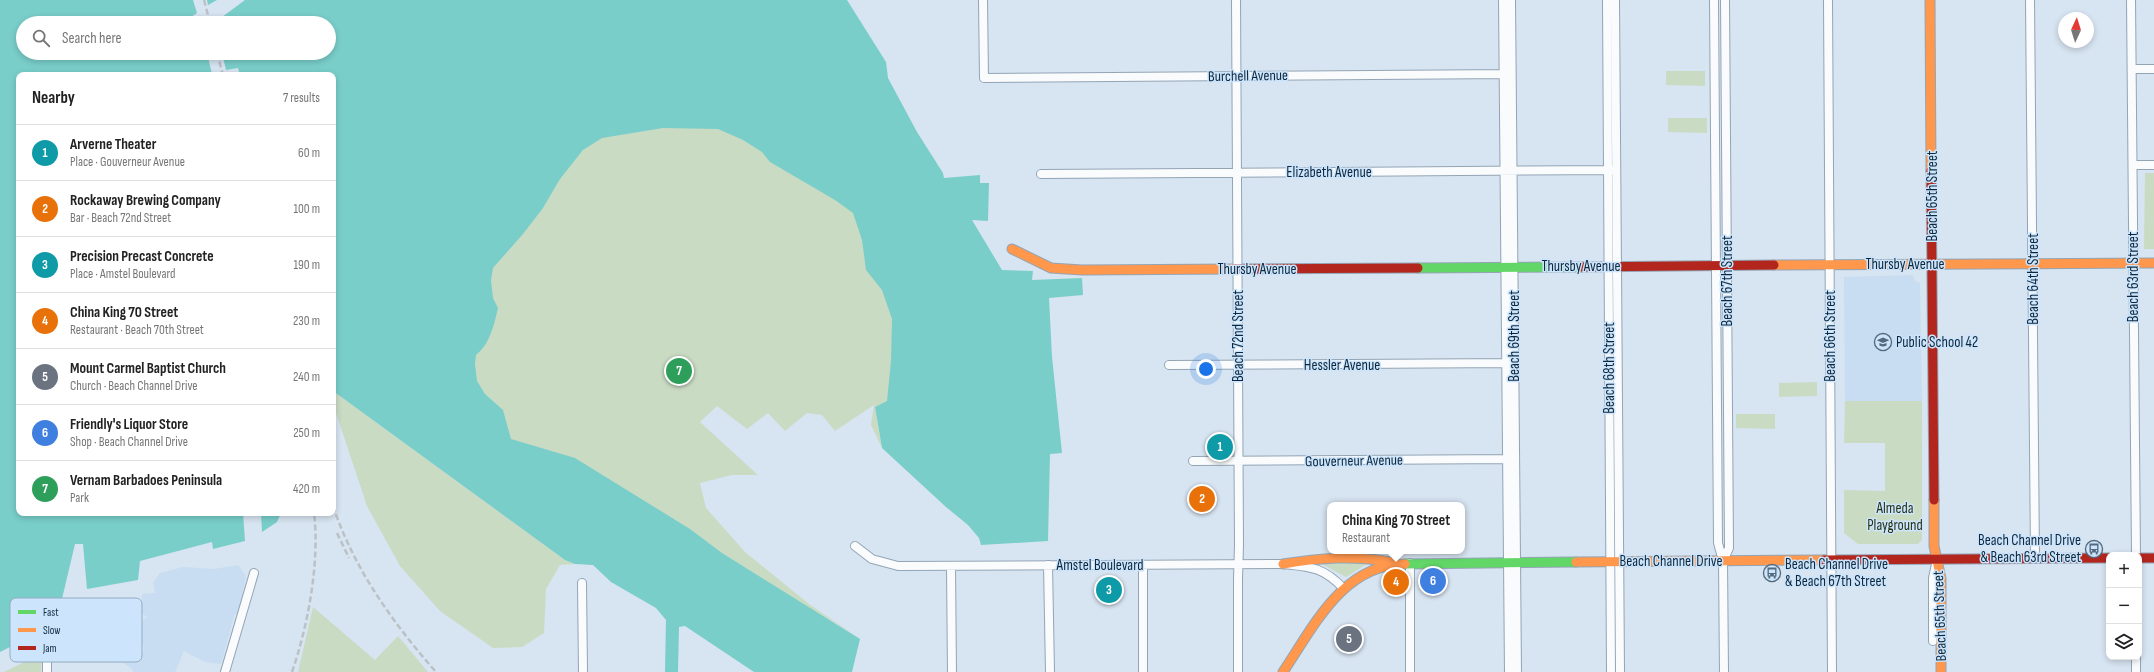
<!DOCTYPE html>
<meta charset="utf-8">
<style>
:root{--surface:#fff;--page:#f6f6f6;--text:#222;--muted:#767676;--line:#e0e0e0;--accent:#db2777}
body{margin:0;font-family:"Sofia Sans Condensed",sans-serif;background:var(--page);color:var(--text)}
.controls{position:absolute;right:12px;bottom:12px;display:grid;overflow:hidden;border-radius:8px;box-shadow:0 2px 6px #0003}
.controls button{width:36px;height:36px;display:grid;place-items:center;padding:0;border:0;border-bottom:1px solid var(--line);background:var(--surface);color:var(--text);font:20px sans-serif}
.compass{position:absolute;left:2058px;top:12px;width:36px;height:36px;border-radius:50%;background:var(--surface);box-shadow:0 2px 6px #0003;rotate:4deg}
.you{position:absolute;left:1206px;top:369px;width:14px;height:14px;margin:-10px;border:3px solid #fff;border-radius:50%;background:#1a73e8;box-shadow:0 0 0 6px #1a73e833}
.badge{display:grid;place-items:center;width:26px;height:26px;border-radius:50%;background:var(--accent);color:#fff;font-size:13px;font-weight:700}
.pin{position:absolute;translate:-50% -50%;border:2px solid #fff;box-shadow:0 1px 4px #0006}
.popup{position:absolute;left:1327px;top:502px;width:138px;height:52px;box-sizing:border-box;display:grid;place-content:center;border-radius:8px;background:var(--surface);filter:drop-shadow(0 1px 3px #0005);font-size:13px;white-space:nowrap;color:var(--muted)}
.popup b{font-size:15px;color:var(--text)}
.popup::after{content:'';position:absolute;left:50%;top:100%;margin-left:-8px;border:8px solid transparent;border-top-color:var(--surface)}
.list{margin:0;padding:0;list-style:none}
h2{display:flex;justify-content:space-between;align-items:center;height:52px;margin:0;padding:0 16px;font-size:17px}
h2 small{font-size:13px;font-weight:400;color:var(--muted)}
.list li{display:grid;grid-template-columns:26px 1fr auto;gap:12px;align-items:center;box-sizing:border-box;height:56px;padding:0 16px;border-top:1px solid var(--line)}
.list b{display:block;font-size:15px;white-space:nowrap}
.list p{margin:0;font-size:13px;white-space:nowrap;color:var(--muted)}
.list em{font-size:13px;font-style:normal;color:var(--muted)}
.icon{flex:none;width:22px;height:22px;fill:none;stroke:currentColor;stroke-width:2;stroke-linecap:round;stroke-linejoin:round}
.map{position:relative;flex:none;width:2154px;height:672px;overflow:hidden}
.search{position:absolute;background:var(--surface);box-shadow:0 2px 6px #0003;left:16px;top:16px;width:320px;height:44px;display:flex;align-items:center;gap:10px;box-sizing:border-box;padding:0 14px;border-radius:22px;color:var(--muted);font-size:15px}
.panel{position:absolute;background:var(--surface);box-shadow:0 2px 6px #0003;left:16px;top:72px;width:320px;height:444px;border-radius:8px}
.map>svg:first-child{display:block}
.built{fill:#c8ddf1}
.green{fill:#cadbc4}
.water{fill:#79ceca;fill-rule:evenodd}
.pier{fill:#d7e4f1}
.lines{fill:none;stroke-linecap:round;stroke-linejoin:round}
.street-casing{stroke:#93a5b5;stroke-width:10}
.fast-casing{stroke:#93a5b5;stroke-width:11}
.slow-casing{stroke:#93a5b5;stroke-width:11}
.jam-casing{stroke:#93a5b5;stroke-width:11}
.street{stroke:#f9fbfd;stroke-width:8}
.fast{stroke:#63d668;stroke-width:9}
.slow{stroke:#ff974d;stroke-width:9}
.jam{stroke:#b3261e;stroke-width:9}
.rail{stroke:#bcc1c6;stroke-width:2.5;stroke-dasharray:6 3;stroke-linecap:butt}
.labels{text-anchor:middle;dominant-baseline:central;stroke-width:3;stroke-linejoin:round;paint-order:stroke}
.street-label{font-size:15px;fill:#0d283d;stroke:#cce5fc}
.poi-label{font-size:15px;fill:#0d283d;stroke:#cce5fc;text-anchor:start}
.park-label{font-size:15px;fill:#263212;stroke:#cce5fc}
.key{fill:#cce5fc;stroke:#93acc3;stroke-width:1}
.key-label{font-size:11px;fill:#0d283d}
</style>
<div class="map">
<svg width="2154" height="672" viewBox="0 0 2154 672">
<rect width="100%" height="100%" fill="#d7e4f1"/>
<path class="built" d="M1913,275L1915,281L1920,283L1922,401H1845L1844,277Z
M238,565L246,576L239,610L234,616L221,664L205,662L184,651L175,672H133L132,669L122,662L124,655L142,654L144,648L138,634L139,624L147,617L140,611L142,594L155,593L153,583L160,573L183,567L214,569Z"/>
<path class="green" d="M1666,71H1705V86L1666,85Z
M1668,118H1707V133L1668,132Z
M665,121L721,126L842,189L895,295L891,401L875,407L882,448L871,425L874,405L835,431L822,415L807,413L785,431L768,413L747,429L717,406L700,422L758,475H732L700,483L706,508L745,552L809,604L860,639L832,621L509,449L464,354L479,280L531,207L599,133Z
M2145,173H2154V249H2144Z
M1817,382V396L1779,397V383Z
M333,391L565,560L575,564L560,565L546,589L544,633L522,647L493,648L440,611L400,566L367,506L333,404Z
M1845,401H1922V540L1918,544H1858L1844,533V490L1885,491V443H1844Z
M1736,414H1775V429L1736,428Z
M1370,562L1346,577L1322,564Z
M313,607L375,660L398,636L428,672H298Z
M42,653L41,672H4Z"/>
<path class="water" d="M0,0H847L886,62L888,78L917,132L943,173L944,178L980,175V183H989L988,221L972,220L1002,270L1033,271L1032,280L1082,278L1083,295L1049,298L1052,357L1062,453L1050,454L1048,541L981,545L979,538L968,525L946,507L882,448L875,407L887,401L891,361L892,319L882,290L866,270L862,240L853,213L835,200L770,162L762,152L743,140L718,129L663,128L602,138L583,150L560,179L543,208L523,234L493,268L491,280L493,298L498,308C494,325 490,344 476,355L475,364L477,381L485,394L503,410L511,439L575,458L690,529L722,553L860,639L852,672H754L685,626L679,627L678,672H665L666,620L656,608L611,582L593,565L575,564L565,560L333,391V75H19V513H243L245,541L213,549L212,542L140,561L138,580L87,589L83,544H75L61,603L48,628L0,652ZM23,23H329V53H23Z
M261,513H281L277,522L262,532Z"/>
<path class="pier" d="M193,0H207L208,5L217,0H245L214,23H182L197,13Z
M207,53H222L226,70L238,68L240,75H208L212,74Z"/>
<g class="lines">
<g class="street-casing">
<path id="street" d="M983,0L984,78L1509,74
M1236,0L1239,545L1238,579V672
M1503,0L1509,672
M1511,0L1517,672
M1607,0L1611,672
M1615,0L1620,672
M1714,0L1718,543L1723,561L1724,672
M1828,0L1832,672
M2030,0L2035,558
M2131,0L2136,555
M2132,69H2154
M2133,165H2154
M1041,174L1613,170
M1169,365L1511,363
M1193,461L1512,459
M855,546L872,559L898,566L1283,564C1311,567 1323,567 1343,588
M1723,561L1729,548L1725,0
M1410,563V672
M1048,565L1050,672
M1143,565V672
M951,567L952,672
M582,583L583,672
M1933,641V578L1936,564
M2136,657V672
M47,662V672
M225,672L254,573"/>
</g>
<g class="fast-casing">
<path id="fast" d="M1418,268L1581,267
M1405,564L1576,562"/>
</g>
<g class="slow-casing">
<path id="slow" d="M1930,0L1931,171
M1012,249L1051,268L1082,270L1235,269
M1774,265L2154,263
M1934,500V546L1941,579V672
M1576,562L1824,560
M1283,564C1319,558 1354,555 1390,562
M1283,672C1314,626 1343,564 1405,564"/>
</g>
<g class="jam-casing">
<path id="jam" d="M1931,171L1934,500
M1581,267L1774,265
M1235,269L1418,268
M2139,558H2154
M1824,560L2109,558"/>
</g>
<use href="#street" class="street"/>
<use href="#fast" class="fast"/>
<use href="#slow" class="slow"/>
<use href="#jam" class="jam"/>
<path class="rail" d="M204,0L210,23
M217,53L223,75
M333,506C354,569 393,623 436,672
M337,533L349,558
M292,672C308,626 320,561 314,513"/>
</g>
<defs>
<g id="school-ring" transform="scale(0.9)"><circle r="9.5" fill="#cce5fc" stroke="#546a7c" stroke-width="1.5"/><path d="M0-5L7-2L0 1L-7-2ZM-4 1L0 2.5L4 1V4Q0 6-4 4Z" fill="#546a7c"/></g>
<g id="bus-ring" transform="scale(0.9)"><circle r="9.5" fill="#cce5fc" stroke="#546a7c" stroke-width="1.5"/><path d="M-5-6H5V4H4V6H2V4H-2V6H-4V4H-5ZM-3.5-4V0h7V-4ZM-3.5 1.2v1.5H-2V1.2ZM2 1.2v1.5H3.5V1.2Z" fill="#546a7c"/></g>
</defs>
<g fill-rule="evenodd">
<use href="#school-ring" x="1883" y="342"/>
<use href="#bus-ring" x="2094" y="549"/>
<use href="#bus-ring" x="1772" y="573"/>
</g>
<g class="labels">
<g class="street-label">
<text transform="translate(1248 76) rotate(-1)">Burchell Avenue</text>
<text x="1329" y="172">Elizabeth Avenue</text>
<text transform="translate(1932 196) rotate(-90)">Beach 65th Street</text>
<text x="1905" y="264">Thursby Avenue</text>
<text x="1581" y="266">Thursby Avenue</text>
<text x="1257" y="269">Thursby Avenue</text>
<text transform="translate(2133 277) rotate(-90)">Beach 63rd Street</text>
<text transform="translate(2033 279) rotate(-90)">Beach 64th Street</text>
<text transform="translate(1727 281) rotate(-90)">Beach 67th Street</text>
<text transform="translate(1238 336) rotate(-90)">Beach 72nd Street</text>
<text transform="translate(1514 336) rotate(-90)">Beach 69th Street</text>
<text transform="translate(1830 336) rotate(-90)">Beach 66th Street</text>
<text x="1342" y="365">Hessler Avenue</text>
<text transform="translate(1609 368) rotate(-90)">Beach 68th Street</text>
<text transform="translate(1354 461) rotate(-1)">Gouverneur Avenue</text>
<text x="1671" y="561">Beach Channel Drive</text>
<text x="1100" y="565">Amstel Boulevard</text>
<text transform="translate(1940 616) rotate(-92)">Beach 65th Street</text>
</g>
<g class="poi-label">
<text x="1896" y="342">Public School 42</text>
<text x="2081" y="540" text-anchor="end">Beach Channel Drive<tspan x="2081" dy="17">&amp; Beach 63rd Street</tspan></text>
<text x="1785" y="564">Beach Channel Drive<tspan x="1785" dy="17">&amp; Beach 67th Street</tspan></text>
</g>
<g class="park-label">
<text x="1895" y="508">Almeda<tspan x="1895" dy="17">Playground</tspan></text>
</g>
</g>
<rect x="10" y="598" width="132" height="64" rx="6" class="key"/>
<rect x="18" y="610" width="18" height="4" fill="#63d668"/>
<rect x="18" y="628" width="18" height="4" fill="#ff974d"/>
<rect x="18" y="646" width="18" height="4" fill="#b3261e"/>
<g class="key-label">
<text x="43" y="616">Fast</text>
<text x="43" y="634">Slow</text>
<text x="43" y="652">Jam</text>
</g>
</svg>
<div class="controls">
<button>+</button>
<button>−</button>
<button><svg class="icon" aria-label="layers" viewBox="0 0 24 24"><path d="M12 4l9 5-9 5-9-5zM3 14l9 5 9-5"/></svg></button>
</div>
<svg class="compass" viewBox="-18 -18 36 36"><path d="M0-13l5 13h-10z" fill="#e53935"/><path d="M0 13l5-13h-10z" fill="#767676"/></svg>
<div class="you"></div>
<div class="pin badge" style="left:1220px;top:447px;background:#0f9aa8">1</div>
<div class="pin badge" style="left:1202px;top:499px;background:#e8710a">2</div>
<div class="pin badge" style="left:1109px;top:590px;background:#0f9aa8">3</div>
<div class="pin badge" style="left:1396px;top:582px;background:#e8710a">4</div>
<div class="popup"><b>China King 70 Street</b>Restaurant</div>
<div class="pin badge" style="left:1349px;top:639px;background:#6b7280">5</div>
<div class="pin badge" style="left:1433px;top:581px;background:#3f7fe0">6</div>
<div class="pin badge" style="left:679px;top:371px;background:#2e9e5b">7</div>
<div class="search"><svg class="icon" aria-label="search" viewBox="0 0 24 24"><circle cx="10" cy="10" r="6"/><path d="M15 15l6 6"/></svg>Search here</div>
<section class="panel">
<h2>Nearby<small>7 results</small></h2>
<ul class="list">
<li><span class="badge" style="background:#0f9aa8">1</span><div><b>Arverne Theater</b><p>Place · Gouverneur Avenue</p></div><em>60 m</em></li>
<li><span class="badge" style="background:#e8710a">2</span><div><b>Rockaway Brewing Company</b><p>Bar · Beach 72nd Street</p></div><em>100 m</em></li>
<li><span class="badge" style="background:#0f9aa8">3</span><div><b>Precision Precast Concrete</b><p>Place · Amstel Boulevard</p></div><em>190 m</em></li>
<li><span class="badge" style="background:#e8710a">4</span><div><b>China King 70 Street</b><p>Restaurant · Beach 70th Street</p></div><em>230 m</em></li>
<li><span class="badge" style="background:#6b7280">5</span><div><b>Mount Carmel Baptist Church</b><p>Church · Beach Channel Drive</p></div><em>240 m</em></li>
<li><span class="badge" style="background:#3f7fe0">6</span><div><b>Friendly's Liquor Store</b><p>Shop · Beach Channel Drive</p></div><em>250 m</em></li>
<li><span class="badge" style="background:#2e9e5b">7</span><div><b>Vernam Barbadoes Peninsula</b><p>Park</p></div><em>420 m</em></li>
</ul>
</section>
</div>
